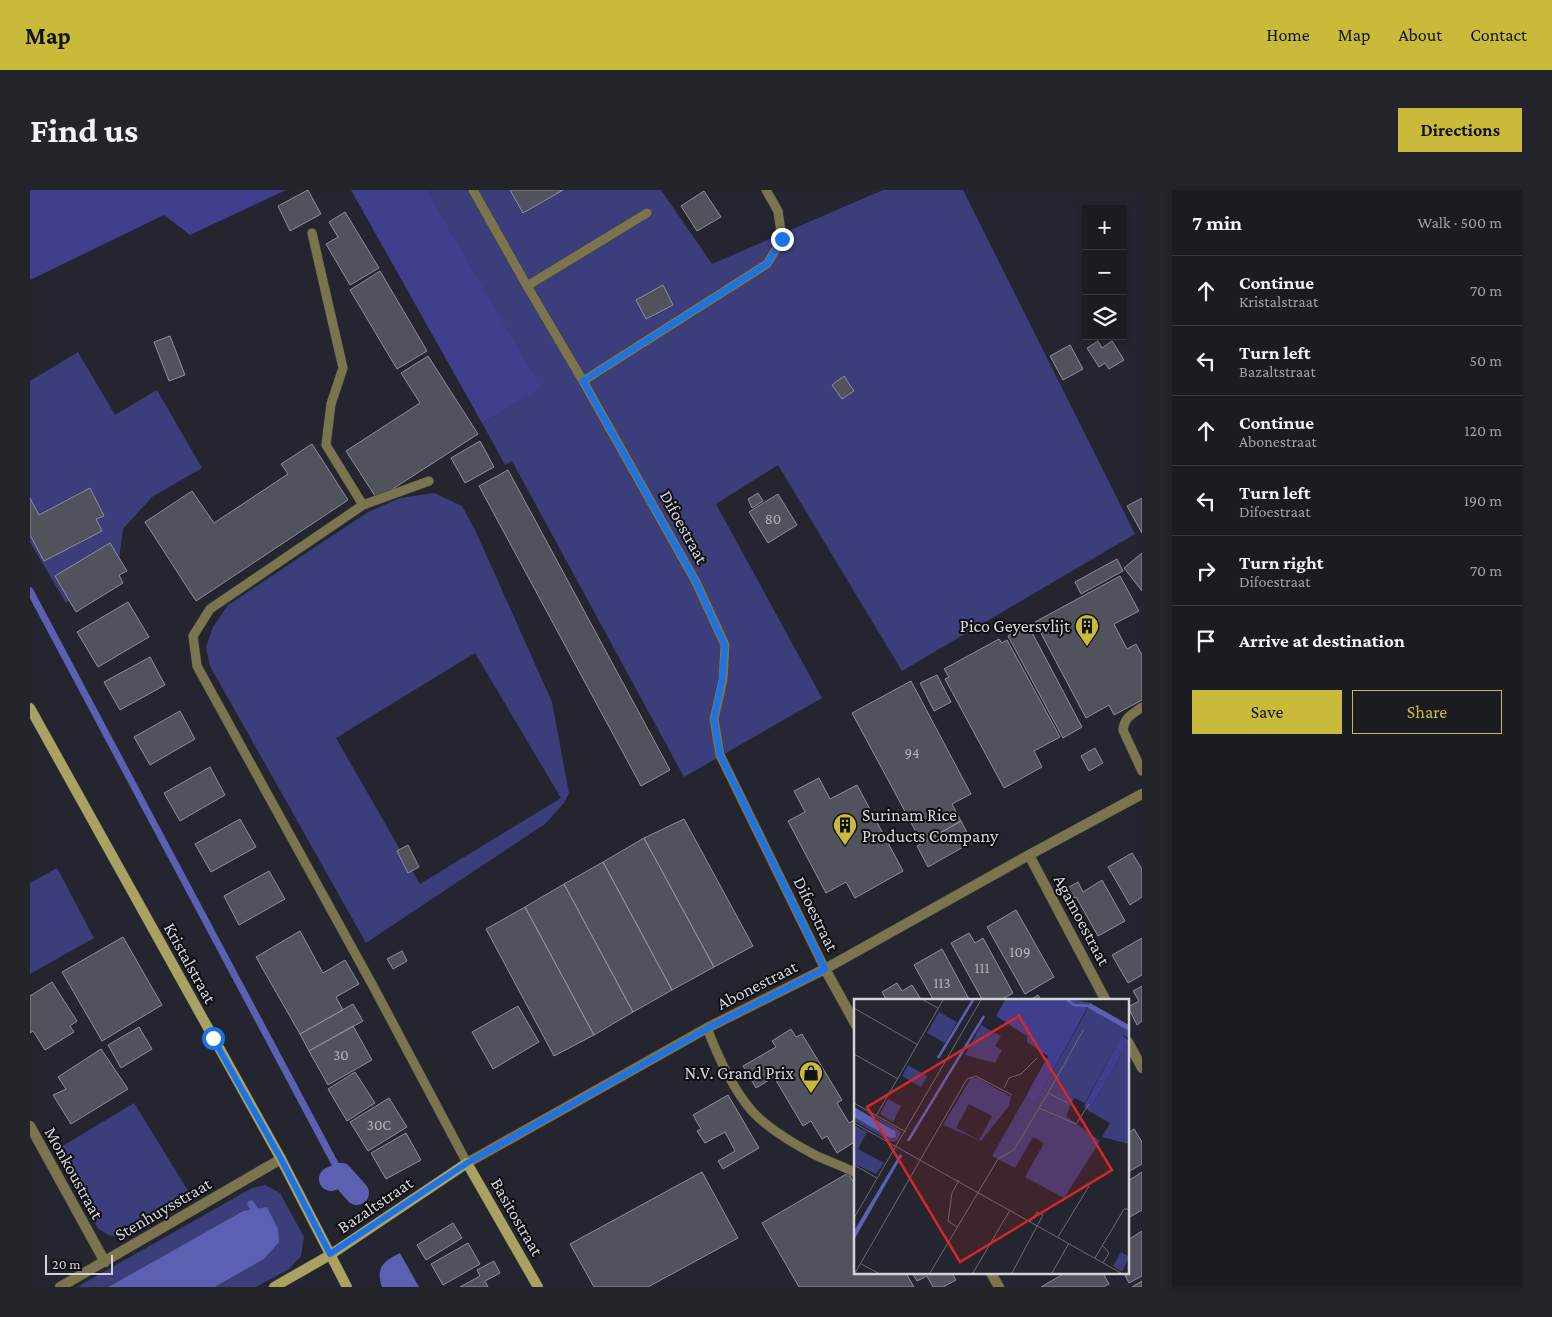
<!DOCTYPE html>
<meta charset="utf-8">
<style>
:root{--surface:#1b1c22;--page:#24252a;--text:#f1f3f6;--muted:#a0a1a5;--line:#393a40;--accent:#caba39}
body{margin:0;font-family:"Crimson Pro",serif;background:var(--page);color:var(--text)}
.controls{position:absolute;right:15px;top:15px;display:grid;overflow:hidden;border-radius:0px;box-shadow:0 2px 8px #0003}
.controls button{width:45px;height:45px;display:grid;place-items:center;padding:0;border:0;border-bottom:1px solid var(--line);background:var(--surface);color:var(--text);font:25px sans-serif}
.scale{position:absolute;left:15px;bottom:12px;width:68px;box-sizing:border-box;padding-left:5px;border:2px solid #d3d4da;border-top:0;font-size:14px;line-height:18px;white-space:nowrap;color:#d3d4da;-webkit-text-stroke:4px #0e0e13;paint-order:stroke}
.stop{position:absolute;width:15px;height:15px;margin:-11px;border:4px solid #1a73e8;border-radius:50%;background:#fff}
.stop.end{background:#1a73e8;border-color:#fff;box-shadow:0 1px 5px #0008}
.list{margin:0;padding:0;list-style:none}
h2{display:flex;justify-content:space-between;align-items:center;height:65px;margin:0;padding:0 20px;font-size:21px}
h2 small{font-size:16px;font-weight:400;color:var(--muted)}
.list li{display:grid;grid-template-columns:32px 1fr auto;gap:15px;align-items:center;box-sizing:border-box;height:70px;padding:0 20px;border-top:1px solid var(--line)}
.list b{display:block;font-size:19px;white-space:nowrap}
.list p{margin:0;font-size:16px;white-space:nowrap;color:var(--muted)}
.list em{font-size:16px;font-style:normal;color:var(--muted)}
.actions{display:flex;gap:10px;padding:15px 20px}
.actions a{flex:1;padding:11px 0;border:1px solid var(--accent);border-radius:0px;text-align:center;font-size:18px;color:var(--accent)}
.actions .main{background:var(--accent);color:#111}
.icon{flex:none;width:28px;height:28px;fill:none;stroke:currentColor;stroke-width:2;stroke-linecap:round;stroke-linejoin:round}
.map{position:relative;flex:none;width:1112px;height:1097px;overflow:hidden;border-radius:0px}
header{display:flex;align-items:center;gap:30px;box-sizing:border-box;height:70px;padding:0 25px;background:var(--accent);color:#111}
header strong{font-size:24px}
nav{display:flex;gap:28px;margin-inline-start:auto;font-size:18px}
.intro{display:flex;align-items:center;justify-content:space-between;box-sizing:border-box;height:120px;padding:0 30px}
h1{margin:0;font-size:35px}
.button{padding:12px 22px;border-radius:0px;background:var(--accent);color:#111;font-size:18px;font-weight:700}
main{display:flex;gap:30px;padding:0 30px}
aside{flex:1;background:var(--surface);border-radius:0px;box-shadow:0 2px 8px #0003}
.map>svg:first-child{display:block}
.green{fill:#3b3e7a;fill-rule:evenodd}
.forest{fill:#3f3f8e}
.water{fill:#5c60b2}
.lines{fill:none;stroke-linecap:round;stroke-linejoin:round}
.stream{stroke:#5c60b2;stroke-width:7}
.canal{stroke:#5c60b2;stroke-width:24}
.building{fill:#50525c;stroke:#8d8f9a}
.lane-casing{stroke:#40414a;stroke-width:10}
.street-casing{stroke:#40414a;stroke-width:11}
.secondary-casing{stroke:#40414a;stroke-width:11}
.lane{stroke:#7a754d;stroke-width:9}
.street{stroke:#7a754d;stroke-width:10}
.secondary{stroke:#aaa261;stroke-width:10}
.route{stroke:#1a73e8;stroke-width:6}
.labels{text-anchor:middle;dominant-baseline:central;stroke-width:4;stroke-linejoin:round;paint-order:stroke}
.number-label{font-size:15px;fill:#b2b4ba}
.street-label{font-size:18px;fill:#d3d4da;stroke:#0e0e13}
.poi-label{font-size:18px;fill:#d3d4da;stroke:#0e0e13;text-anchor:end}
.inset-river{fill:none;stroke:#5c60b2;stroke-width:2.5}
.inset-road{fill:none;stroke:#6a6b73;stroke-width:1}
.view{fill:#d62828;fill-opacity:0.15;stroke:#d62828;stroke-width:2.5}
.inset-edge{fill:none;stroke:#d3d4da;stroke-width:2.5}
</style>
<header>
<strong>Map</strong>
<nav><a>Home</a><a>Map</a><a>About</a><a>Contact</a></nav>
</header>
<div class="intro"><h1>Find us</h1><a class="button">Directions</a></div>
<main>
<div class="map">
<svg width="1112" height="1097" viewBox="0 0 1112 1097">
<rect width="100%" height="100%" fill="#24252e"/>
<path class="green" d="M397,0H631L682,74L853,0H933L1105,344L872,481L748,275L686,314L792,508L654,587L482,271L475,275L452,233L510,198Z
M48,162L85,225L127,200L172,278L122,307L93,339L87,384L36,413L0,352V191Z
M404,303L432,316L446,342L522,512L539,603L534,613L515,634L336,753L180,476L176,457L183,437L198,415L338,322L370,308ZM445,463L531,608L390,694L306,548Z
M27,678L64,748L0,784V693Z
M104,913L162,1007L90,1048L79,1045L68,1039L26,960Z
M235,995L250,1003L274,1047L271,1066L259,1079L226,1097H185L234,1069L213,1021L78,1097H47L222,998Z"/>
<path class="forest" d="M0,0H256L160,45L134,25L0,90Z
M321,0H397L511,198L452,233Z"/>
<path class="water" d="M237,1017L248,1039L249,1052L234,1069L185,1097H78L213,1021Z
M370,1063L389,1097H352C345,1077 354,1071 370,1063Z"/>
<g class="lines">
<path class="stream" d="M0,401L311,985
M221,1014L229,1027"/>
<path class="canal" d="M301,989L311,985L327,1003"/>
</g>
<path class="building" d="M278,0L291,24L260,41L248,16Z
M480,0H533L493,23Z
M674,1L691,27L667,41L651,16Z
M315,22L349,78L320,95L296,54L308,47L299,32Z
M350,81L397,161L367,179L320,100Z
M633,95L643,115L616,129L606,110Z
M140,146L155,185L139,191L124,152Z
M1068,151L1072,158L1082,151L1094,170L1079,179L1075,173L1069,177L1057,158Z
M1040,155L1053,179L1033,190L1020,166Z
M398,166L448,244L347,309L316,261L390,213L371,183Z
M814,186L824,201L812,209L802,195Z
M450,251L464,277L435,293L421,268Z
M282,254L318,310L166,411L115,332L162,301L184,333L258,284L251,274Z
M478,280L640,580L611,596L449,296Z
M60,298L74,326L66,329L72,341L14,371L0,345V308L9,325Z
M728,303L733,311L722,318L718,309Z
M748,304L767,335L738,353L719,322Z
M1112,308V343L1097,316Z
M80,353L97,381L89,385L93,393L46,422L25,386Z
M1112,363V401L1094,378Z
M1087,369L1093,381L1051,404L1045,392Z
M1090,386L1109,421L1084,434L1097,459L1106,454L1112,465V510L1084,525L1079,515L1056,528L1005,432Z
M98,412L119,447L68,477L47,442Z
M998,435L1052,537L1033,548L978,446Z
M969,449L972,453L977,450L1030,547L1004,561L1012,577L974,598L915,489L919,487L914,479Z
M120,467L135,495L90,520L74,492Z
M907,485L921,512L904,521L890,493Z
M881,491L941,604L922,614L931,631L892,653L822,523Z
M150,521L165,549L120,575L104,547Z
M1065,558L1073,573L1059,581L1051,566Z
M180,577L195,605L150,631L134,603Z
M789,588L800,609L827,595L873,681L825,708L816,692L796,703L758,631L775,622L764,601Z
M210,629L226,657L181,682L165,654Z
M654,629L723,756L684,777L614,648Z
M931,631L942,652L898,677L887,656Z
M614,648L684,777L642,800L573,672Z
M378,655L389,677L378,683L367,661Z
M1102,663L1112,679V707L1100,715L1078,677Z
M573,672L642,800L603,822L534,694Z
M239,681L255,709L209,735L194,706Z
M1072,690L1095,731L1068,746L1046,707L1038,711L1032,701L1048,692L1053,702Z
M534,694L603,822L564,845L495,717Z
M495,717L564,845L524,866L456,739Z
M986,720L1024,787L995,804L957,737Z
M270,741L293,783L315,770L329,794L306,807L313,820L270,844L226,767Z
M939,743L945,753L953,748L983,803L969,811H953L921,753Z
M93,747L132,815L72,851L32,782Z
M1112,748V785L1098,793L1082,765Z
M912,759L940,811H904L884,775Z
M372,761L377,771L363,779L357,769Z
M22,792L47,831L40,836L44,842L15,860L3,841L0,843V806Z
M867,793L872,801L882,795L892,811H857L852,802Z
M1112,796V831L1107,835L1098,817L1109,811L1103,801Z
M1008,805L1012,811H998Z
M323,814L333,831L279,861L270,844Z
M488,816L509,852L463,879L442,842Z
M323,836L342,870L298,895L279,861Z
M109,837L122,859L91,878L78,855Z
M761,839L766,847L772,844L812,910L807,913L819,933L826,929V951L807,963L797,946L792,949L781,931L773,936L744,887L726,898L713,876L746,857L742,851Z
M71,859L98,899L41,934L23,905L36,899L28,887Z
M325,882L345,913L317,931L298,899Z
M698,905L729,958L693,979L688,971L705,961L695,942L675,953L667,941L671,939L663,925Z
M359,908L377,937L338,961L320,932Z
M1104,939L1112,952V974L1098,982V943Z
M376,943L391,970L356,989L341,963Z
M672,982L708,1048L618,1097H564L540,1054Z
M1112,982V1020L1098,1028V991Z
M818,983L826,996V1083H876L884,1097H769L732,1033Z
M423,1033L432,1048L396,1070L387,1055Z
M1112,1041V1086L1099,1093L1094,1083H1098V1050Z
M438,1053L450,1074L413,1095L401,1074Z
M464,1071L470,1083L455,1091L458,1097H430L450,1086L447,1080Z
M882,1083H922L926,1090L913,1097H903L897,1086L887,1091Z
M1035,1083H1073L1079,1094L1073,1097H1011Z
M1112,1091V1097H1102Z"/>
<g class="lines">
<g class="lane-casing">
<path id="lane" d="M443,0L497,96
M736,0L748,21L752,49L737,74L553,191L666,392L695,455L693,490L684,529L690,565L795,779
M282,43L313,178L301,214L296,255L333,315
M553,191L497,96L617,23
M399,291L333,315L180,419L163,446L167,476L343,796L437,973
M1112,517C1103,524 1094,527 1093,540L1112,581
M677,838C688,867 701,896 721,920C738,939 764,954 787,966C800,972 813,976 826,983"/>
</g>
<g class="street-casing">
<path id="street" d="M999,665L1076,811
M795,779L826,835
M1098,852L1112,878
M0,936L75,1072
M437,973L677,838L795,779L999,665L1112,604
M961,1083L969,1097
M30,1097L251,969"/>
</g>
<g class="secondary-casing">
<path id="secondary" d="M0,518L251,969L317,1097
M244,1097L300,1065L437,973L508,1097"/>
</g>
<use href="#lane" class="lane"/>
<use href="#street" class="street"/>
<use href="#secondary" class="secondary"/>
</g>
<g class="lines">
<path class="route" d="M183,848L251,969L300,1064L437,973L678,838L795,779L690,565L684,529L692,490L695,456L666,392L553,191L737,74L752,49"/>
</g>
<defs>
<g id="building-pin" transform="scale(1.25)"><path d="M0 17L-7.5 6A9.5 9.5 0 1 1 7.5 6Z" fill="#caba39" stroke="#0e0e13"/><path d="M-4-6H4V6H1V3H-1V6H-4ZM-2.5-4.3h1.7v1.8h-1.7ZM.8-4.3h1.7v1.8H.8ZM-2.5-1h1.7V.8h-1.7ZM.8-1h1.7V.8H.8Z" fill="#111"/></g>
<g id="shop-pin" transform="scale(1.25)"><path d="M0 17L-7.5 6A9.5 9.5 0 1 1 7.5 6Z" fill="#caba39" stroke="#0e0e13"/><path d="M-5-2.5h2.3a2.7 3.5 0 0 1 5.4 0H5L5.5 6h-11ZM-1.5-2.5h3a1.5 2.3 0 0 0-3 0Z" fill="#111"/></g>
</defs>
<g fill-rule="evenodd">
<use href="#building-pin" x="1057" y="436"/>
<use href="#building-pin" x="815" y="635"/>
<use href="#shop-pin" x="781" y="883"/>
</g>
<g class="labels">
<g class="number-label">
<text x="743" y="329">80</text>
<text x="882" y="563">94</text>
<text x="990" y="762">109</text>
<text x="952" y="778">111</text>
<text x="912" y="793">113</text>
<text x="311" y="865">30</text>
<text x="349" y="935">30C</text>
</g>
<g class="street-label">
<text transform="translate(654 337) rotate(61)">Difoestraat</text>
<text transform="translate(786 724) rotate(64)">Difoestraat</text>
<text transform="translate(1052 730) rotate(62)">Agamoestraat</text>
<text transform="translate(160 773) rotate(61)">Kristalstraat</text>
<text transform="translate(727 795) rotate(-27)">Abonestraat</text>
<text transform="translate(44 983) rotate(61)">Monkoustraat</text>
<text transform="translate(345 1015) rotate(-34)">Bazaltstraat</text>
<text transform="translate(133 1019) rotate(-30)">Stenhuysstraat</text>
<text transform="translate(487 1027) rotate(60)">Basitostraat</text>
</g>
<g class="poi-label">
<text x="1040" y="436">Pico Geyersvlijt</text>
<text x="832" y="625" text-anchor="start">Surinam Rice<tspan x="832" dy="21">Products Company</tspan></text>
<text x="764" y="883">N.V. Grand Prix</text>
</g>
</g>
<g transform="translate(824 809)">
<rect width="275" height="275" fill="#24252e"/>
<path d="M234,9L275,32V39L268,36L231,104L220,99L212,117L246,142L210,199L171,178L190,144L179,138L161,169L138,157L171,99L181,104ZM85,13L103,23L91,44L73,34ZM127,26L147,37L141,47L148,51L141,64L111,56ZM275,42V145L248,138L256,124L235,112ZM54,66L73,77L67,88L48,77ZM117,79H124L157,98L155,107L127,142L89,126ZM115,105L138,117L125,141L102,129ZM34,100L47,107L39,123L26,115ZM0,105L45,131L47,135L43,142L37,143L0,122V118L36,139L41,132ZM0,126L13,133L4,150L30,164L22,175L0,165ZM267,253L275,258L268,273L259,267Z" fill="#3b3e7a" fill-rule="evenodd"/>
<path d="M151,1H221L236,4L181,104L171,99L194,57L173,43V37L142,17ZM268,36L275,42L235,112L230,107Z" fill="#3f3f8e"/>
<path d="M236,4L275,26V32L234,9ZM0,108L41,132L42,138L36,139L0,118ZM46,155L48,157L0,241V232Z" fill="#5c60b2"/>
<path class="inset-river" d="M213,1L220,6L235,7M84,59L119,1M54,142L130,17"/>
<path class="inset-road" d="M69,1L84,9M0,9L64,46M0,55L44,80M150,89L155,79L167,75L183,59M194,94L230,30M0,104L52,133M185,109L194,94L214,104M22,117L89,1M0,124L267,274M0,166L23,179M0,219L127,1M103,228L94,222L98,194L105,181M204,238L235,187M249,247L255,254L249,264M241,259L270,210H275M7,265L24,274M1,274L113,80L122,77L158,96M76,274L144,160L160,151L185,109L222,125L235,105M119,274L156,211M158,274L189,216L183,213L176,223M198,274L215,244"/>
<path class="view" d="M165,17L258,171L106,263L13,108Z"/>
<rect width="275" height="275" class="inset-edge"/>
</g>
</svg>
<div class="controls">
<button>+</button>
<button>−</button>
<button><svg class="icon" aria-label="layers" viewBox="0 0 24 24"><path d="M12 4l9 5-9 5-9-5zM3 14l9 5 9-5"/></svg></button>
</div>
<div class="scale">20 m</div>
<div class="stop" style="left:183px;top:848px"></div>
<div class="stop end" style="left:752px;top:49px"></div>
</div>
<aside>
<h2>7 min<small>Walk · 500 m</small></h2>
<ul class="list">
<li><svg class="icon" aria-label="ahead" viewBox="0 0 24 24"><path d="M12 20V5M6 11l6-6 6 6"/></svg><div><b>Continue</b><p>Kristalstraat</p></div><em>70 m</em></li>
<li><svg class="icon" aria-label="left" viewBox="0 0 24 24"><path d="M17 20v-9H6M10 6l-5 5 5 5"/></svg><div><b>Turn left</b><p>Bazaltstraat</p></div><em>50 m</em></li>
<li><svg class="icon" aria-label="ahead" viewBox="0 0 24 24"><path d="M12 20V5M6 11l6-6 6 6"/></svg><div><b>Continue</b><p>Abonestraat</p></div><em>120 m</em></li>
<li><svg class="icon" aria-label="left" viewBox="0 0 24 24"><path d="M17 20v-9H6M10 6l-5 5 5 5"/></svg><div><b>Turn left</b><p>Difoestraat</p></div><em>190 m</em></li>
<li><svg class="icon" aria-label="right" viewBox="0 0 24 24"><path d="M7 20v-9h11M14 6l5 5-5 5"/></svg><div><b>Turn right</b><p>Difoestraat</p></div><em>70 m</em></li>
<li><svg class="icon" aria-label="arrive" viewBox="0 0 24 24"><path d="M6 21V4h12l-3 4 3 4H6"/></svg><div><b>Arrive at destination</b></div></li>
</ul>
<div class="actions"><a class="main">Save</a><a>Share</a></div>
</aside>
</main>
